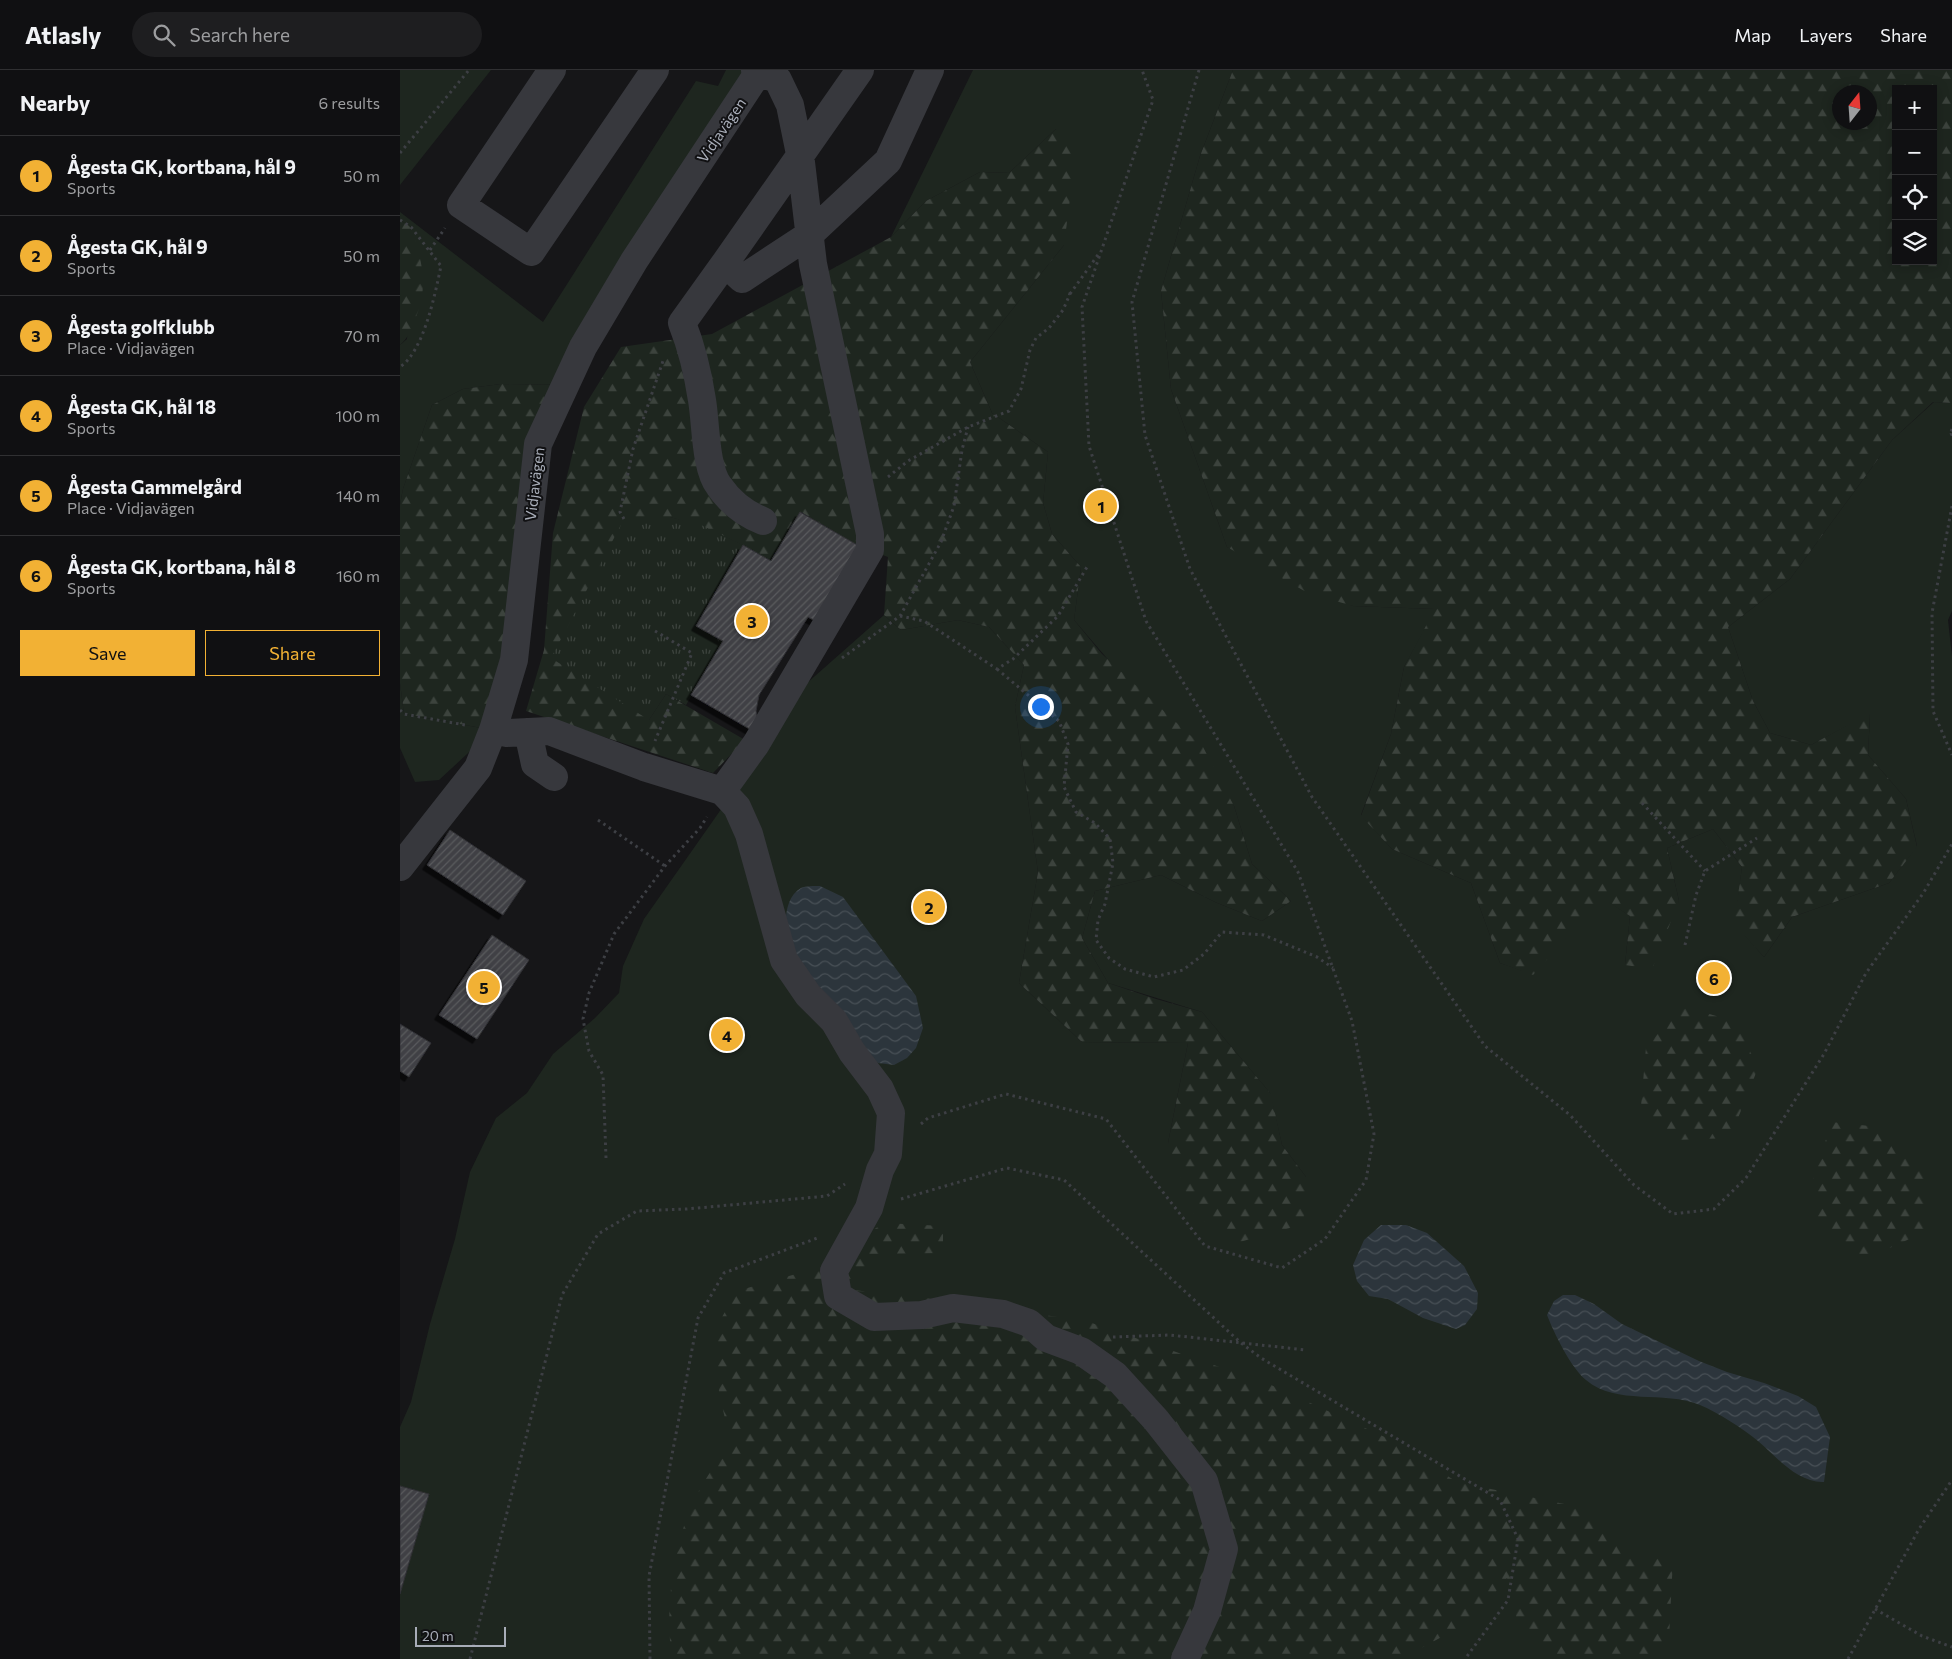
<!DOCTYPE html>
<meta charset="utf-8">
<style>
:root{--surface:#101012;--page:#1e1e20;--text:#f1f3f6;--muted:#9c9d9f;--line:#303032;--accent:#f2b134}
body{margin:0;font-family:Commissioner,sans-serif;background:var(--page);color:var(--text)}
.controls{position:absolute;right:15px;top:15px;display:grid;overflow:hidden;border-radius:0px;box-shadow:0 2px 12px #0003}
.controls button{width:45px;height:45px;display:grid;place-items:center;padding:0;border:0;border-bottom:1px solid var(--line);background:var(--surface);color:var(--text);font:25px sans-serif}
.compass{position:absolute;left:1432px;top:15px;width:45px;height:45px;border-radius:50%;background:var(--surface);box-shadow:0 2px 12px #0003;rotate:17deg}
.scale{position:absolute;left:15px;bottom:12px;width:91px;box-sizing:border-box;padding-left:5px;border:2px solid #a8adb8;border-top:0;font-size:14px;line-height:18px;white-space:nowrap;color:#a8adb8;-webkit-text-stroke:4px #111113;paint-order:stroke}
.you{position:absolute;left:640px;top:636px;width:18px;height:18px;margin:-12px;border:4px solid #fff;border-radius:50%;background:#1a73e8;box-shadow:0 0 0 8px #1a73e833}
.badge{display:grid;place-items:center;width:32px;height:32px;border-radius:50%;background:var(--accent);color:#111;font-size:16px;font-weight:700}
.pin{position:absolute;translate:-50% -50%;border:2px solid #fff;box-shadow:0 1px 5px #0006}
.list{margin:0;padding:0;list-style:none}
h2{display:flex;justify-content:space-between;align-items:center;height:65px;margin:0;padding:0 20px;font-size:21px}
h2 small{font-size:16px;font-weight:400;color:var(--muted)}
.list li{display:grid;grid-template-columns:32px 1fr auto;gap:15px;align-items:center;box-sizing:border-box;height:80px;padding:0 20px;border-top:1px solid var(--line)}
.list b{display:block;font-size:19px;white-space:nowrap}
.list p{margin:0;font-size:16px;white-space:nowrap;color:var(--muted)}
.list em{font-size:16px;font-style:normal;color:var(--muted)}
.actions{display:flex;gap:10px;padding:15px 20px}
.actions a{flex:1;padding:11px 0;border:1px solid var(--accent);border-radius:0px;text-align:center;font-size:18px;color:var(--accent)}
.actions .main{background:var(--accent);color:#111}
.icon{flex:none;width:28px;height:28px;fill:none;stroke:currentColor;stroke-width:2;stroke-linecap:round;stroke-linejoin:round}
.map{position:relative;flex:none;width:1552px;height:1589px;overflow:hidden}
header{display:flex;align-items:center;gap:30px;box-sizing:border-box;height:70px;padding:0 25px;background:var(--surface);border-bottom:1px solid var(--line)}
header strong{font-size:24px}
nav{display:flex;gap:28px;margin-inline-start:auto;font-size:18px}
.search{width:350px;height:45px;background:var(--page);display:flex;align-items:center;gap:12px;box-sizing:border-box;padding:0 18px;border-radius:28px;color:var(--muted);font-size:19px}
main{display:flex}
aside{flex:1;background:var(--surface)}
.map>svg:first-child{display:block}
.grass{fill:#1e261f}
.forest{fill:url(#forest-firs);fill-rule:evenodd}
.park{fill:url(#park-tufts)}
.water{fill:url(#water-waves)}
.building{fill:url(#building-hatch);stroke:#303034;filter:url(#shadow)}
.lines{fill:none;stroke-linecap:round;stroke-linejoin:round}
.path{stroke:#3d3f44;stroke-width:3;stroke-dasharray:2.5 4;stroke-linecap:butt}
.minor{stroke:#37383d;stroke-width:28}
.labels{text-anchor:middle;dominant-baseline:central;stroke-width:4;stroke-linejoin:round;paint-order:stroke}
.street-label{font-size:15px;fill:#a8adb8;stroke:#111113}
</style>
<header>
<strong>Atlasly</strong>
<div class="search"><svg class="icon" aria-label="search" viewBox="0 0 24 24"><circle cx="10" cy="10" r="6"/><path d="M15 15l6 6"/></svg>Search here</div>
<nav><a>Map</a><a>Layers</a><a>Share</a></nav>
</header>
<main>
<aside>
<h2>Nearby<small>6 results</small></h2>
<ul class="list">
<li><span class="badge">1</span><div><b>Ågesta GK, kortbana, hål 9</b><p>Sports</p></div><em>50 m</em></li>
<li><span class="badge">2</span><div><b>Ågesta GK, hål 9</b><p>Sports</p></div><em>50 m</em></li>
<li><span class="badge">3</span><div><b>Ågesta golfklubb</b><p>Place · Vidjavägen</p></div><em>70 m</em></li>
<li><span class="badge">4</span><div><b>Ågesta GK, hål 18</b><p>Sports</p></div><em>100 m</em></li>
<li><span class="badge">5</span><div><b>Ågesta Gammelgård</b><p>Place · Vidjavägen</p></div><em>140 m</em></li>
<li><span class="badge">6</span><div><b>Ågesta GK, kortbana, hål 8</b><p>Sports</p></div><em>160 m</em></li>
</ul>
<div class="actions"><a class="main">Save</a><a>Share</a></div>
</aside>
<div class="map">
<svg width="1552" height="1589" viewBox="0 0 1552 1589">
<defs>
<pattern id="forest-firs" width="22" height="20" patternUnits="userSpaceOnUse" patternTransform="scale(1.25)"><rect width="22" height="20" fill="#1e261f"/><path d="M5 1l3.5 6h-7zM16 11l3.5 6h-7z" fill="#3c433d"/></pattern>
<pattern id="park-tufts" width="24" height="20" patternUnits="userSpaceOnUse" patternTransform="scale(1.25)"><rect width="24" height="20" fill="#1e261f"/><path d="M3 7l-1-3M5 7V3M7 7l1-3M15 17l-1-3M17 17v-4M19 17l1-3" fill="none" stroke="#3c433d"/></pattern>
<pattern id="water-waves" width="16" height="10" patternUnits="userSpaceOnUse" patternTransform="scale(1.25)"><rect width="16" height="10" fill="#2c353c"/><path d="M0 5q4-4 8 0t8 0" fill="none" stroke="#485056"/></pattern>
<pattern id="building-hatch" width="6" height="6" patternUnits="userSpaceOnUse" patternTransform="scale(1.25)"><rect width="6" height="6" fill="#404145"/><path d="M-1 1l2-2M0 6l6-6M5 7l2-2" fill="none" stroke="#595a5e"/></pattern>
<filter id="shadow"><feDropShadow dx="-4.5" dy="4.5" stdDeviation="0" flood-color="#0009"/></filter>
</defs>
<rect width="100%" height="100%" fill="#161618"/>
<path class="grass" d="M0,0H91L0,115Z
M326,0H360L165,315L101,314L63,319L32,335L3,419L0,435V275L7,269L11,157L0,150V142L143,252L296,11L318,16Z
M573,0H833L800,86L761,221L771,319L827,477L953,536L1036,539L1004,597L991,664L961,745L992,779L1071,813L1100,893L1133,904L1202,827L1230,846L1225,895L1279,831L1267,778L1313,759L1342,797L1335,854L1364,887L1392,847L1489,813L1517,776L1506,729L1468,685L1470,644L1411,675L1370,663L1353,631L1328,557L1390,509L1492,370L1534,332L1552,333V541L1548,550L1552,586V1589H0V1524L28,1424L0,1416V1357L11,1332L30,1254L55,1169L70,1102L96,1048L127,1023L153,984L195,948L219,923L223,896L244,849L362,681L398,621L484,545L501,560L558,550L589,557L624,595L615,637L638,802L619,913L682,972L788,973L768,1073L906,1107L882,1075L870,1023L802,942L708,913L682,868L695,821L761,805L815,832L862,851L891,831L852,794L834,736L674,550L681,497L652,464L643,433L648,382L592,343L570,292L664,175L656,59L609,103L580,102L526,131L491,167Z
M0,613L4,644L93,660L39,710L15,712L0,678Z"/>
<path class="forest" d="M833,0H1552V333L1533,332L1492,370L1390,509L1328,557L1353,631L1370,663L1411,675L1470,643L1468,685L1506,729L1517,777L1489,813L1392,847L1364,887L1334,854L1342,797L1313,759L1267,778L1279,831L1252,899L1225,895L1230,846L1202,828L1133,905L1100,893L1071,813L992,779L961,746L991,664L1004,597L1035,539L953,536L908,523L827,477L771,319L761,221L800,86ZM1496,19H1533V191H1496ZM1440,22H1470V52H1440Z
M656,59L677,76L664,175L570,292L592,343L648,382L643,433L652,464L681,497L674,550L702,584L803,677L834,736L852,794L891,831L862,851L815,832L761,805L695,821L682,868L708,913L756,929L802,942L871,1024L882,1075L906,1107L904,1154L836,1173L794,1144L768,1073L788,973L682,972L619,913L638,802L615,637L624,595L589,557L558,550L501,560L484,545L488,487L459,476L401,442L371,491C339,472 307,457 270,447L249,650L266,624L345,670L313,703L126,641L144,580L153,463L184,337L221,277L312,264L491,167L526,131L580,102L609,103Z
M0,150L11,157C22,192 30,216 14,252C10,261 8,268 0,275Z
M101,314L165,315L138,374L93,660L4,644L0,613V435L3,419L32,335L63,319Z
M1283,936L1336,952L1358,998L1330,1068L1274,1070L1240,1048L1246,977Z
M1432,1052L1479,1057L1524,1104L1527,1161L1461,1191L1417,1156L1413,1107Z
M484,1153L543,1156V1183L478,1184L453,1220L525,1228L686,1251L869,1314L989,1369L1057,1412L1179,1437L1237,1484L1273,1488L1269,1568L1249,1589H1157L1119,1559L1107,1508L1073,1550L1001,1589H272C265,1540 272,1488 289,1441C297,1420 318,1391 330,1371L319,1322L314,1261L337,1221L410,1200Z"/>
<path class="park" d="M270,447L301,455L343,475L296,556L323,571L286,635L266,624L249,650L151,588L224,449Z"/>
<path class="water" d="M420,816L443,827L516,926L523,958L516,978L507,988L494,995L478,993L467,986C457,955 431,933 410,910C405,904 398,899 395,893C384,875 379,830 401,818C406,816 414,816 420,816Z
M981,1155H1006L1027,1163L1064,1196L1078,1223L1077,1239L1065,1255L1056,1259L1023,1248L988,1229L969,1226L957,1211L953,1195L964,1170Z
M1163,1225H1175L1194,1234L1222,1254L1299,1291L1327,1302L1364,1313L1398,1326L1416,1337L1430,1367L1424,1412C1397,1413 1377,1387 1358,1371C1342,1358 1319,1343 1300,1335C1264,1320 1217,1336 1186,1310C1171,1298 1154,1263 1147,1245L1154,1231Z"/>
<path class="building" d="M400,442L459,476L425,556L408,547L359,625L356,641L358,650L353,661L291,625L323,571L296,556L343,475L371,491Z
M50,760L126,811L103,845L27,795Z
M92,865L129,890L77,969L39,945Z
M0,954L31,973L9,1007L0,1001Z
M0,1416L29,1424L0,1524Z"/>
<g class="lines">
<path class="path" d="M799,0L732,232L745,365L790,499L912,727L1085,976L1170,1045L1234,1115L1273,1144L1314,1139L1346,1108L1424,984L1466,903L1524,822L1552,774
M0,83L69,0
M0,150L11,157L41,196C35,224 24,281 0,297
M30,180L45,158
M670,224L700,182
M1552,359L1550,365L1552,364
M488,407L508,391L568,357L609,341L621,319L630,280L636,268L649,258L663,240L670,224L665,222
M1552,436L1532,543L1533,641L1552,685
M224,449L220,442L233,379L263,291
M500,546L524,551L597,599L613,589L658,546L687,497
M255,561L292,583L255,671
M442,588L500,546L541,472L554,436L562,380L568,357
M597,599L659,651L668,674L664,717L676,742L695,753L710,769L713,793L705,834L698,850L696,870L709,888L725,899L754,907L783,900L804,884L822,862L864,865L917,887L933,898
M0,640L4,644L65,655
M1242,733L1305,801
M198,750L265,796
M1285,875L1296,825L1305,801L1357,768
M521,1054L528,1048L606,1024L706,1049L805,1176L882,1198L925,1169L966,1110L974,1064L952,951L898,802L746,551L689,376L682,237L753,30L742,0
M206,1088L203,1005L189,981L183,949L189,923L214,864L265,796L300,758L307,747
M501,1129L607,1098L664,1110L841,1273L861,1288L1100,1430L1118,1469L1108,1530L1065,1589
M713,1267L770,1265L906,1280
M1475,1539L1522,1566L1552,1577
M70,1589L162,1225L198,1164L237,1141L287,1139L427,1126L445,1114
M250,1589L249,1506L298,1248L324,1203L420,1167
M1448,1589L1519,1459L1552,1410"/>
<path class="minor" d="M152,0L61,135L131,182L255,0
M460,0L325,193L342,209L409,165L488,91L530,0
M325,193L282,253C292,278 298,304 302,330C306,353 305,398 319,416C330,432 345,444 363,451
M93,660L107,663L149,661L244,697L322,721L337,737L349,764L384,890L408,925L434,951L452,982L480,1019L491,1043L488,1084L480,1100L469,1138L434,1201L438,1226L474,1247L522,1245L553,1238L603,1244L629,1253L646,1268L681,1281L715,1305L756,1350L804,1411L824,1479L807,1541L785,1589
M128,662L135,694L154,707
M322,721L356,674L470,480V464L413,194L400,84L390,35L378,10L355,0
M0,797L78,698L93,660L114,590L138,374L183,277L234,191L360,0"/>
</g>
<g class="labels">
<g class="street-label">
<text transform="translate(321 60) rotate(-56)">Vidjavägen</text>
<text transform="translate(134 414) rotate(-83)">Vidjavägen</text>
</g>
</g>
</svg>
<div class="controls">
<button>+</button>
<button>−</button>
<button><svg class="icon" aria-label="locate" viewBox="0 0 24 24"><circle cx="12" cy="12" r="6"/><path d="M12 2v4M12 18v4M2 12h4M18 12h4"/></svg></button>
<button><svg class="icon" aria-label="layers" viewBox="0 0 24 24"><path d="M12 4l9 5-9 5-9-5zM3 14l9 5 9-5"/></svg></button>
</div>
<svg class="compass" viewBox="-18 -18 36 36"><path d="M0-13l5 13h-10z" fill="#e53935"/><path d="M0 13l5-13h-10z" fill="#9c9d9f"/></svg>
<div class="scale">20 m</div>
<div class="you"></div>
<div class="pin badge" style="left:701px;top:436px">1</div>
<div class="pin badge" style="left:529px;top:837px">2</div>
<div class="pin badge" style="left:352px;top:551px">3</div>
<div class="pin badge" style="left:327px;top:965px">4</div>
<div class="pin badge" style="left:84px;top:917px">5</div>
<div class="pin badge" style="left:1314px;top:908px">6</div>
</div>
</main>
